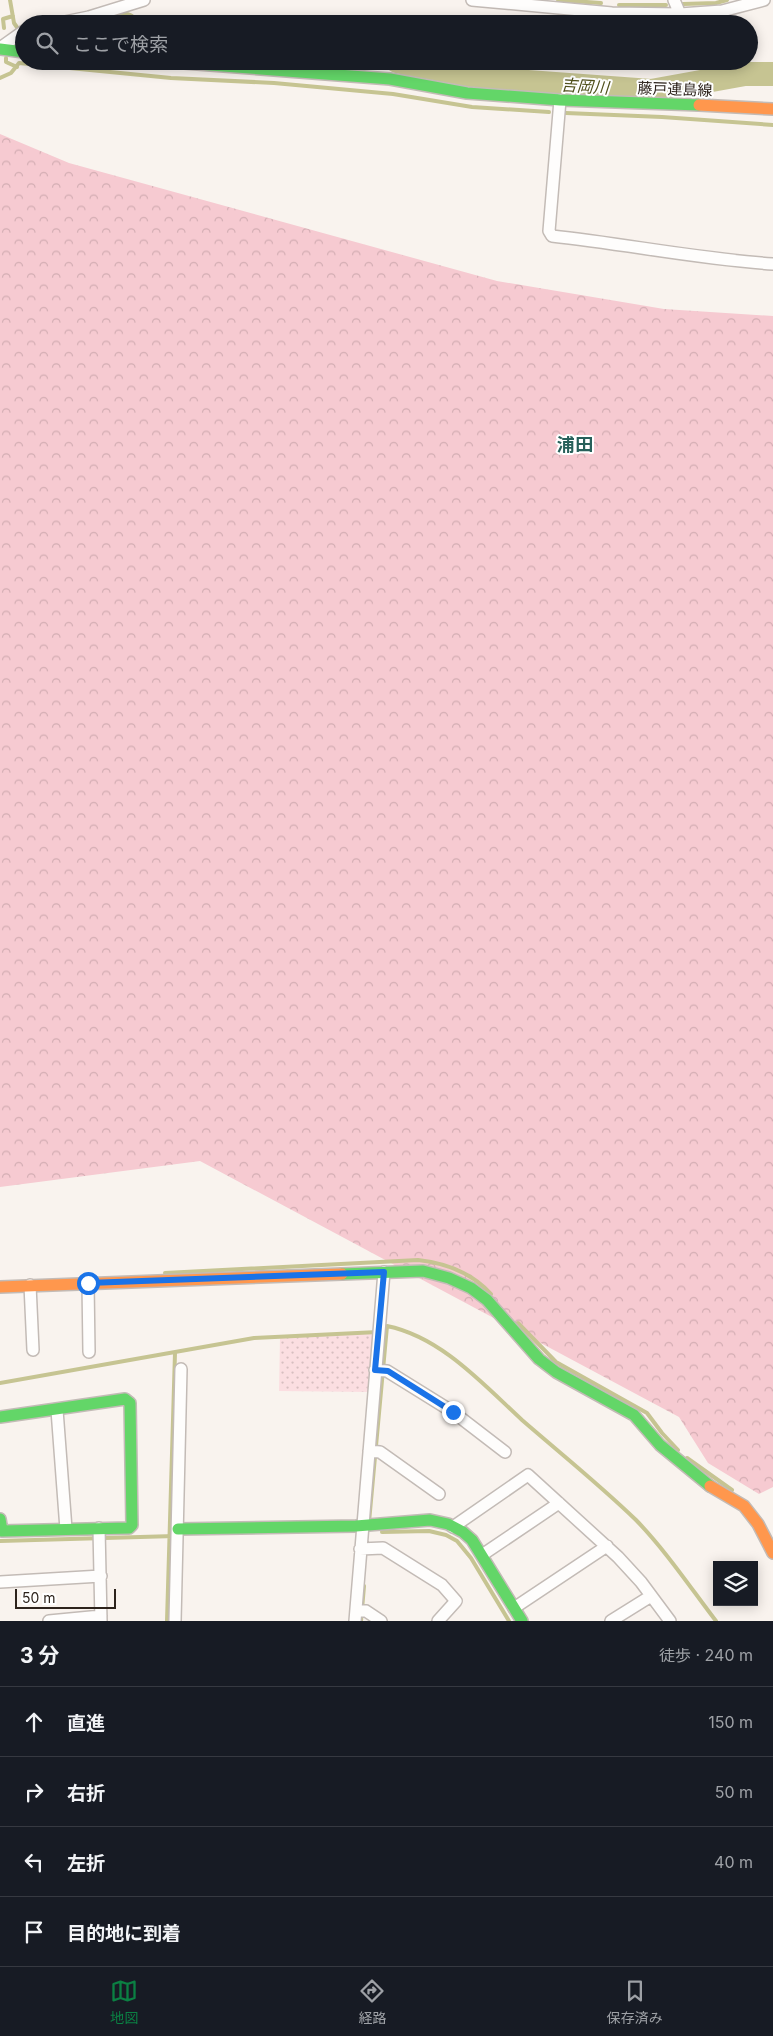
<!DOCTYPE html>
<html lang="ja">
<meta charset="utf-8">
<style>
:root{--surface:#171b24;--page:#242831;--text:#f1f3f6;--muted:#9ea1a6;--line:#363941;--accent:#0b8043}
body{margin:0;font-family:Inter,"Noto Sans JP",sans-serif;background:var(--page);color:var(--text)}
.controls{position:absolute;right:15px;bottom:15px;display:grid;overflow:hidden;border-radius:0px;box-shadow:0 2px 12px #0003}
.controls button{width:45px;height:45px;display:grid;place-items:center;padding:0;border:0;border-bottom:1px solid var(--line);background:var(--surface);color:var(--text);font:25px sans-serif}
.scale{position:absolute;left:15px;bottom:12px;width:101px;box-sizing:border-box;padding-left:5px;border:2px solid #2d231c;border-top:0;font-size:14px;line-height:18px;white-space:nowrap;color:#2d231c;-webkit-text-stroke:4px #fff;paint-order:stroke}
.stop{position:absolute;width:15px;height:15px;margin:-11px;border:4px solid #1a73e8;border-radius:50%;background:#fff}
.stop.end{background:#1a73e8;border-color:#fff;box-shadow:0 1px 5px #0008}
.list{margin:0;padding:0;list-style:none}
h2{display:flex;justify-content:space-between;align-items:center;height:65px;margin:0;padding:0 20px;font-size:21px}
h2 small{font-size:16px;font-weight:400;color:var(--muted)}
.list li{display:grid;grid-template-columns:32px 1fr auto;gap:15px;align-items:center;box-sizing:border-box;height:70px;padding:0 20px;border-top:1px solid var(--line)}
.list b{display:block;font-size:19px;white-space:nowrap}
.list em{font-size:16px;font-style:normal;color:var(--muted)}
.icon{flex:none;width:28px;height:28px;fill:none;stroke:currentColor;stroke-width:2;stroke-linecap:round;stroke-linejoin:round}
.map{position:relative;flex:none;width:773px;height:1621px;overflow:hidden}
.search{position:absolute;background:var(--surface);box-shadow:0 2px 12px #0003;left:15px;right:15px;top:15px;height:55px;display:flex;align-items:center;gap:12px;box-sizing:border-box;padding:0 18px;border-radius:28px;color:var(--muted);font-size:19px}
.sheet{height:345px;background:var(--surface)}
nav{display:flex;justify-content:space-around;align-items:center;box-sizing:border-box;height:70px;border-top:1px solid var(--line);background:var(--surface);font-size:14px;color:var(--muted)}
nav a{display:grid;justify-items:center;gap:2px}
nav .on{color:var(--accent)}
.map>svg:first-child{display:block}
.forest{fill:url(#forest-crowns)}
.park{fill:url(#park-dots)}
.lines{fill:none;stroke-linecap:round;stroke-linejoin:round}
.stream{stroke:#c6c492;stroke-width:4}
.river{stroke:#c6c492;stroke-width:24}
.street-casing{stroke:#c3bbb6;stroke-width:14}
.fast-casing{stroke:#c3bbb6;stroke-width:14}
.slow-casing{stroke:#c3bbb6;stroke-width:14}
.street{stroke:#fefdfc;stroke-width:11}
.fast{stroke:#63d668;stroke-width:11}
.slow{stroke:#ff974d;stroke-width:11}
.route{stroke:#1a73e8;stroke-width:6}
.labels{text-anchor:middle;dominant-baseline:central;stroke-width:4;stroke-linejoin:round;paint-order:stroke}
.street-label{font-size:15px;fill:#2d231c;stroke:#fff}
.water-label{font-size:16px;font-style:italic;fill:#50501c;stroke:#fff}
.quarter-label{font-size:18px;font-weight:bold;fill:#27605a;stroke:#fff}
</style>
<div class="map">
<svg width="773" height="1621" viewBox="0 0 773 1621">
<defs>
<pattern id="forest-crowns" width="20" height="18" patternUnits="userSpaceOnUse" patternTransform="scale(1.25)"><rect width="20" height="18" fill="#f6cad1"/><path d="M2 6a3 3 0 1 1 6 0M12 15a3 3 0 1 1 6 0" fill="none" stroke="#d3adb3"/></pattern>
<pattern id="park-dots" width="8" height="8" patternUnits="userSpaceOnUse" patternTransform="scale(1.25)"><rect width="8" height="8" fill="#fbdee1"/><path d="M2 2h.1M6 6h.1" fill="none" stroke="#d7bec0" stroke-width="1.8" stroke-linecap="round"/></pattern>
</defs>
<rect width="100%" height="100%" fill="#f9f3ee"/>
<path class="forest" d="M0,134L69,163L497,281L664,309L773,316V1487L759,1494L708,1463L679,1417L200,1161L0,1187Z"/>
<path class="park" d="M374,1333L368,1392L279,1391L280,1338Z"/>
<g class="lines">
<path class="stream" d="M10,0L14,23L21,33
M558,0L601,3
M683,4L716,3L727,0
M619,5H666
M4,28L3,19L13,16
M6,58V62L17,67
M0,78L11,73L19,63L171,78L274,83L393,94L472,107L549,112
M566,113L662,117L773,125
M165,1273L418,1260C445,1263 472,1273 491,1294
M518,1323L556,1362L647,1413L662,1433L678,1450
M0,1383L254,1338L378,1332
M687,1458L732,1490
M369,1522L387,1326C441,1337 483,1384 522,1420C560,1453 600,1485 636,1520C666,1551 690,1587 716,1621
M382,1532L429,1531L446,1535L457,1541L471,1558L509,1621
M0,1541L175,1536
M167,1621L175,1353
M361,1621L364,1586"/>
<path class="river" d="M114,24H126
M397,61L435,70L501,80L651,91L745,74H773"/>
<g class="street-casing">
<path id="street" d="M472,0L612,13L680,14L722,11L764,0
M674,0L680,14
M55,24L89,17L144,0
M0,48L24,31
M560,100L549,231L552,236C626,244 699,259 773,264
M88,1283L89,1352
M30,1285L33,1350
M375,1370L387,1371L453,1412L505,1452
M57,1410L66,1529
M369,1451L380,1452L439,1494
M453,1527L528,1475L618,1557L641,1582L670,1621
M99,1528L101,1621
M360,1549L383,1548L442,1585L456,1601L438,1621
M482,1555L559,1503
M0,1582L101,1576
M514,1608L607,1546
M356,1610L366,1611L381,1621
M49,1621L101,1616
M175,1621L181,1369
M355,1621L384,1272
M611,1621L651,1596"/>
</g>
<g class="fast-casing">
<path id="fast" d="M0,49L24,52
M158,61L390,79L467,93L560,100L699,105
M342,1274L423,1271L449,1278L471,1288L487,1300L539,1359L556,1372L634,1415L660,1445L710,1486
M0,1417L125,1399L130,1403L132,1525L129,1528L2,1531L0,1519
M178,1529L356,1526L430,1520L448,1524L463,1532L472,1540L522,1621"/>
</g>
<g class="slow-casing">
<path id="slow" d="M699,105L773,109
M0,1287L342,1274
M710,1486L744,1506L758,1524L773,1553"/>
</g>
<use href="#street" class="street"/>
<use href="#fast" class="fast"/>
<use href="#slow" class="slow"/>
</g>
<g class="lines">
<path class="route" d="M88,1283L384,1272L375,1370L388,1371L453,1412"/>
</g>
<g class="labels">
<g class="street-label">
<text transform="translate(675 89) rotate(2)">藤戸連島線</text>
</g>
<g class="water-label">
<text transform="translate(585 86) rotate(4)">吉岡川</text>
</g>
<g class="quarter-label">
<text x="575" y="444">浦田</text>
</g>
</g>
</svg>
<div class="controls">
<button><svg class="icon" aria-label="layers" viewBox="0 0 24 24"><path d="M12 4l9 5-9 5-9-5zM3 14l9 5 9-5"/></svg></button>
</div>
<div class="scale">50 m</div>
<div class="stop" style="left:88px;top:1283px"></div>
<div class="stop end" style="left:453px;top:1412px"></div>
<div class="search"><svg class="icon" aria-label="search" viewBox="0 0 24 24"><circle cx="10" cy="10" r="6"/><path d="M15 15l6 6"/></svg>ここで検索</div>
</div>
<section class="sheet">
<h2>3 分<small>徒歩 · 240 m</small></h2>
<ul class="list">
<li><svg class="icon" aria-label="ahead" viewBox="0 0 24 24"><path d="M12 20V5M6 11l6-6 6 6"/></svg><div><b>直進</b></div><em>150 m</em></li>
<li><svg class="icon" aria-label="right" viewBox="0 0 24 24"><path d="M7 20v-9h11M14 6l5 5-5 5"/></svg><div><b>右折</b></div><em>50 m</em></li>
<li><svg class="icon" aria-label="left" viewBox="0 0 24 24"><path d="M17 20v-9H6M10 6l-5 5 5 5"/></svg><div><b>左折</b></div><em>40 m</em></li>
<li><svg class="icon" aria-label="arrive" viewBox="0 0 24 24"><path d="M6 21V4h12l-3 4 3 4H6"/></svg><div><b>目的地に到着</b></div></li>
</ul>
</section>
<nav>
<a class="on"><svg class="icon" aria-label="map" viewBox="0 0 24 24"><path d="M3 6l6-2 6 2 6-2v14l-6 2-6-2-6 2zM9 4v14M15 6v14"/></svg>地図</a>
<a><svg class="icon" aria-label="directions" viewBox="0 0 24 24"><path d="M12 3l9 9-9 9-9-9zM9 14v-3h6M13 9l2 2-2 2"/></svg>経路</a>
<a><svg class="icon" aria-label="saved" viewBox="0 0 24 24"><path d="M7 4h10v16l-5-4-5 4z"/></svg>保存済み</a>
</nav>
